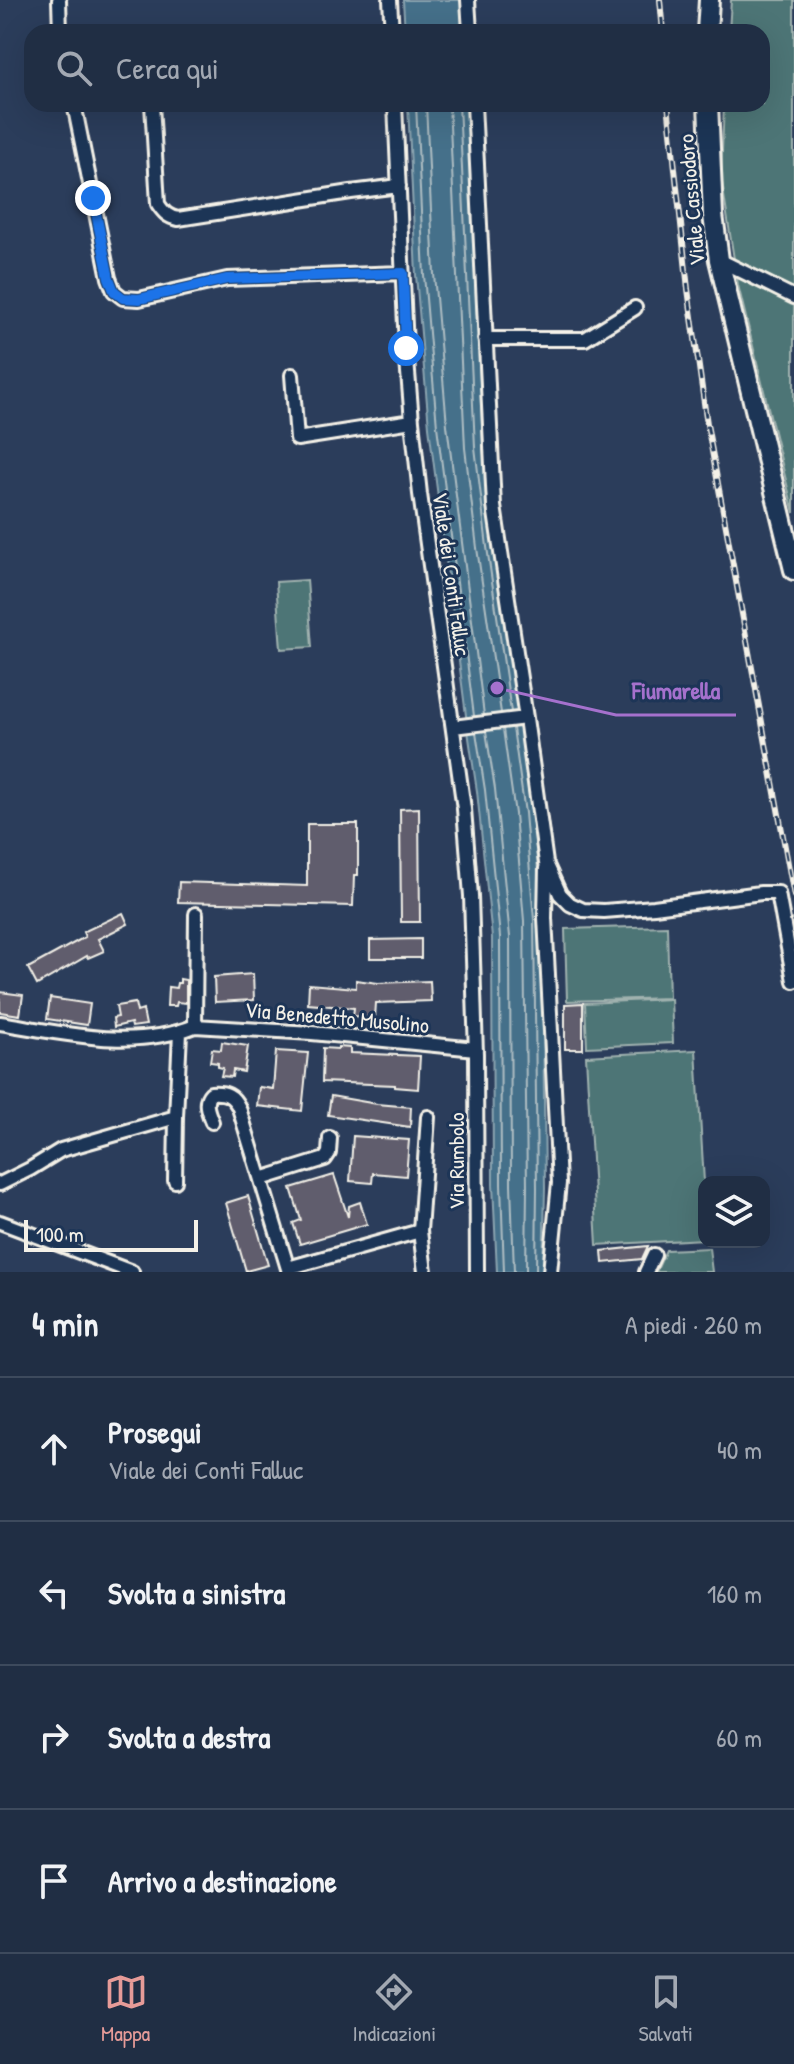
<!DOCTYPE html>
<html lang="it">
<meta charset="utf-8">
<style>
:root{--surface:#202e44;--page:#2d3a4f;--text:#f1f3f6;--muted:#a2a8b2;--line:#3d4a5d;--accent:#e69b98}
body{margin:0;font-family:"Patrick Hand",sans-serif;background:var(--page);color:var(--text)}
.controls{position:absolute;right:24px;bottom:24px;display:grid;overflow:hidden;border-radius:16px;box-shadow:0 8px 32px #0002}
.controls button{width:72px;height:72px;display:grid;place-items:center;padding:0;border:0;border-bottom:2px solid var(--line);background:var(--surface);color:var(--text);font:40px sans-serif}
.scale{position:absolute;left:24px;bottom:20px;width:174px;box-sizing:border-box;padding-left:8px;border:4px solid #f4f1e8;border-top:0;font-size:22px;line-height:28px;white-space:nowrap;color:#f4f1e8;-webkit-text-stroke:6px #1d3557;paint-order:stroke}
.stop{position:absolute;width:24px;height:24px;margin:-18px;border:6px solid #1a73e8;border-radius:50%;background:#fff}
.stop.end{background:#1a73e8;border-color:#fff;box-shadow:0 2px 8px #0008}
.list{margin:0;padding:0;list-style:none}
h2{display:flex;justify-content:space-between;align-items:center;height:104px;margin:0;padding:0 32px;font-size:34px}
h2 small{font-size:26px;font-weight:400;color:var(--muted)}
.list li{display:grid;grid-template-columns:52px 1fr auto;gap:24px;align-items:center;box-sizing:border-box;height:144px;padding:0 32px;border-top:2px solid var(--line)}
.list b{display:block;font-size:30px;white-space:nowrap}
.list p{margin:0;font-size:26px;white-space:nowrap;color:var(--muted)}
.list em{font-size:26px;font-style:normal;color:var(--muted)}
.icon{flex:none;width:44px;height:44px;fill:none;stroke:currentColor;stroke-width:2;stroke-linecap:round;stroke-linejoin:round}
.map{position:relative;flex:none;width:794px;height:1272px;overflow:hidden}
.search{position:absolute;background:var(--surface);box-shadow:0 8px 32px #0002;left:24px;right:24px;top:24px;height:88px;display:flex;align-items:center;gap:20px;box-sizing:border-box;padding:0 28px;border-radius:24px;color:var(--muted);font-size:30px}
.sheet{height:680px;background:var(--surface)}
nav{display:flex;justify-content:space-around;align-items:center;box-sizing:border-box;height:112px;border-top:2px solid var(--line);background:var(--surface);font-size:22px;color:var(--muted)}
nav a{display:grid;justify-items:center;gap:4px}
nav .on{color:var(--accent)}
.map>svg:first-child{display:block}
.green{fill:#4d7476;stroke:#a0b2af;stroke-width:2}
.water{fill:#45708a;stroke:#8ba4b0;stroke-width:2}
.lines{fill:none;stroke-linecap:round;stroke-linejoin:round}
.shore{stroke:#aebdc2;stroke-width:2}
.building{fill:#615d6d;stroke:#f4f1e8;stroke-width:2}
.street-casing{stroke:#f4f1e8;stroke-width:18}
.secondary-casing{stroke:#f4f1e8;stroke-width:24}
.street{stroke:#1d3557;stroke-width:12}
.secondary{stroke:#1d3557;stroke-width:18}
.rail-casing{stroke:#f4f1e8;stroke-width:6}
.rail{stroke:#1d3557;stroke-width:3;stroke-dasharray:9;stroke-linecap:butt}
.route{stroke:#1a73e8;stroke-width:10}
.labels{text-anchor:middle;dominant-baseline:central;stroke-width:6;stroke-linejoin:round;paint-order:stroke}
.street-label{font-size:22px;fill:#f4f1e8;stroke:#1d3557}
.leader{fill:none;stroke:#a571cd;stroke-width:3}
.callout-dot{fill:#a571cd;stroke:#1d3557;stroke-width:3}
.callout-label{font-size:24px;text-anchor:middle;font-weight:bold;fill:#a571cd;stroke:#1d3557;stroke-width:6;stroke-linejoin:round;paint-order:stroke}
</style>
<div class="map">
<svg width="794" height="1272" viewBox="0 0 794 1272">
<rect width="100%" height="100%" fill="#2b3d5b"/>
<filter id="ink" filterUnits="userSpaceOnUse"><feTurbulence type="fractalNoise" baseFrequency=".0125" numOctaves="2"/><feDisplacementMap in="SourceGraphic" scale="16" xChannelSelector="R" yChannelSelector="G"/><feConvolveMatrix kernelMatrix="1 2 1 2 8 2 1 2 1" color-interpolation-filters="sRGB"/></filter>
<g filter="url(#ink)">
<path class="green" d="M731,0H794V513L738,285L721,176L724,104H762V32H729Z
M307,580L312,647L281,649L276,582Z
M667,926L669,998L567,1001L565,929Z
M671,999L673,1043L587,1047L585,1003Z
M696,1050L704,1182V1239L597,1245L586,1056Z
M709,1248L712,1272H656L666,1250Z"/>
<path class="water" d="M403,0H461L463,32H405Z
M408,104H467L483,447L495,546L533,812L542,920L545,1188L543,1272H497L493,1184L492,938L477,791L468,731L429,427L416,275Z"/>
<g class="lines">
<path class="shore" d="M416,104L424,275L437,426L474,716
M426,104L434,274L447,425L484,715
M449,104L465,448L477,548L501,713
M459,104L475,447L487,547L511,712
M513,728L525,813L534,920L537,1188L536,1272
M503,729L515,814L524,921L527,1188L526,1272
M486,731L495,789L510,937L511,1184L514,1272
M476,732L485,790L500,937L501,1184L504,1272"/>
</g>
<path class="building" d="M419,808L420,922H401L400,809Z
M307,824H358V875H354L353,906L178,902L179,882L307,886Z
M123,913L128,924L98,939L104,951L88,958L87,956L37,985L28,968L85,937L83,932Z
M421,939V958H370V940Z
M253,974L254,1000L215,1002L214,977Z
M180,979L186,980V1003L177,1002L176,1006H167L168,987L176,988L177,983H180Z
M356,980L378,983L430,981L431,1001L376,1003L375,1018L353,1016L354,1008L308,1004L309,984L356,988Z
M0,992L23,995L20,1015L0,1012Z
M50,998L90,1004L87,1025L47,1019Z
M135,1003L137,1012L143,1010L146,1025L132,1027L131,1023L114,1027L113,1018L118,1017L116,1006Z
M583,1003V1049H565V1004Z
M222,1042L248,1046L244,1072L233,1070L232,1077L221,1076L223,1068L218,1067V1063L210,1062L212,1049L221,1050Z
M338,1047L350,1048V1053L420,1056L418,1089L395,1087V1085L322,1082L323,1048L338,1049Z
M276,1051L308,1053L302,1111L257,1106L259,1087L273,1089Z
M331,1096L377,1104L411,1107L410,1127L328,1115Z
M353,1136L409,1140L406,1176L373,1173L372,1183L350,1181Z
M334,1175L348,1217L349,1206L360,1202L367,1224L300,1244L293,1223L301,1220L291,1188Z
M248,1196L268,1265L246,1271L226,1203Z
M648,1246L642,1259L603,1263L602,1251Z"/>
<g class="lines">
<g class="street-casing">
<path id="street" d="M59,0L60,32
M390,0L392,32
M468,0L470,32
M74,104L109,278L114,291L123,298L139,299L227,279L403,273
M152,104L158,204C164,213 168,217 178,219L351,192L399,186
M395,104L406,348L412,421L420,494L464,809L471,896L476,1054L477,1272
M474,104L494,506L526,718L546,863L560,894L570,904L583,910L604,911L654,907L761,893H778L794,981
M719,260L794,297
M485,339H585L635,308
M292,375L297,439L412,421
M453,727L526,718
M546,868L545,918L559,1183L550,1272
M0,1023C64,1033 132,1051 195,1026L312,1033L476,1049
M195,1026L196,914
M212,1122C208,1112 203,1101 211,1093C226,1092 233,1095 239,1108L289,1272
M261,1179L325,1159L329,1153L330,1138
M175,1181L176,1117L180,1032
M0,1184L30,1169L61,1150L176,1117
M0,1222L132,1272
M288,1268L420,1231
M425,1272L420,1231L428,1117
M646,1272L654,1255"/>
</g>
<g class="secondary-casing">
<path id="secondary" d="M707,32L709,0
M708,104L713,215L719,260L794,570"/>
</g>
<use href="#street" class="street"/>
<use href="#secondary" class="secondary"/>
<g class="rail-casing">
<path id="rail" d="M660,0L663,32
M668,104L688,289L707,424L794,896"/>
</g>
<use href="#rail" class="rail"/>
</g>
</g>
<g class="lines" filter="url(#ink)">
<path class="route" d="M93,198L109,278L114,291L123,298L139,299L227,279L403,273L406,348"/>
</g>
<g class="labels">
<g class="street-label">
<text transform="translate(691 200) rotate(-95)">Viale Cassiodoro</text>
<text transform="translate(452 574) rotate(82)">Viale dei Conti Falluc</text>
<text transform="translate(337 1017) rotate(5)">Via Benedetto Musolino</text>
<text transform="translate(456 1161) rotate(-90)">Via Rumbolo</text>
</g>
</g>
<path class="leader" d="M497 688L616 715H736"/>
<circle class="callout-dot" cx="497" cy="688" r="8"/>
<g class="callout-label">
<text x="676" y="699">Fiumarella</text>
</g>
</svg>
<div class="controls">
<button><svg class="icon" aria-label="layers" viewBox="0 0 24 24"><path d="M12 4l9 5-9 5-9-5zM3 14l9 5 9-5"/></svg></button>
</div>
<div class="scale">100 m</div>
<div class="stop" style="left:406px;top:348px"></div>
<div class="stop end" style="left:93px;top:198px"></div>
<div class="search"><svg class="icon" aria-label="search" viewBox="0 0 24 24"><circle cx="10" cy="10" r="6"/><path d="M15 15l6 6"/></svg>Cerca qui</div>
</div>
<section class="sheet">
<h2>4 min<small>A piedi · 260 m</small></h2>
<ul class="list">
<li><svg class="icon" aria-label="ahead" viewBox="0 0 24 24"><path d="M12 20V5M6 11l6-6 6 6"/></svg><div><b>Prosegui</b><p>Viale dei Conti Falluc</p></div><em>40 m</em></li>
<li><svg class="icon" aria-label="left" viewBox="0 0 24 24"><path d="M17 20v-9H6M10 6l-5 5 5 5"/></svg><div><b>Svolta a sinistra</b></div><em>160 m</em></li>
<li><svg class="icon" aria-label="right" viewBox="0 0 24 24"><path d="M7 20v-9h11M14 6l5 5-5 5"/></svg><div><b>Svolta a destra</b></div><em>60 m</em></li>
<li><svg class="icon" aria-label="arrive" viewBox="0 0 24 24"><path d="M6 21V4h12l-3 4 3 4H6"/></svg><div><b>Arrivo a destinazione</b></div></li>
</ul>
</section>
<nav>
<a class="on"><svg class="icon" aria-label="map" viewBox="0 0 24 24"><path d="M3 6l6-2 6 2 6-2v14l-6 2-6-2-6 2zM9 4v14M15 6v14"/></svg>Mappa</a>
<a><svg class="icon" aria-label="directions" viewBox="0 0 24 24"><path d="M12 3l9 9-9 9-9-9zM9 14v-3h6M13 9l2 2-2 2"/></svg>Indicazioni</a>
<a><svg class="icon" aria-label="saved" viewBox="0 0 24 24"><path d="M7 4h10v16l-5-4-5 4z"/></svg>Salvati</a>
</nav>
